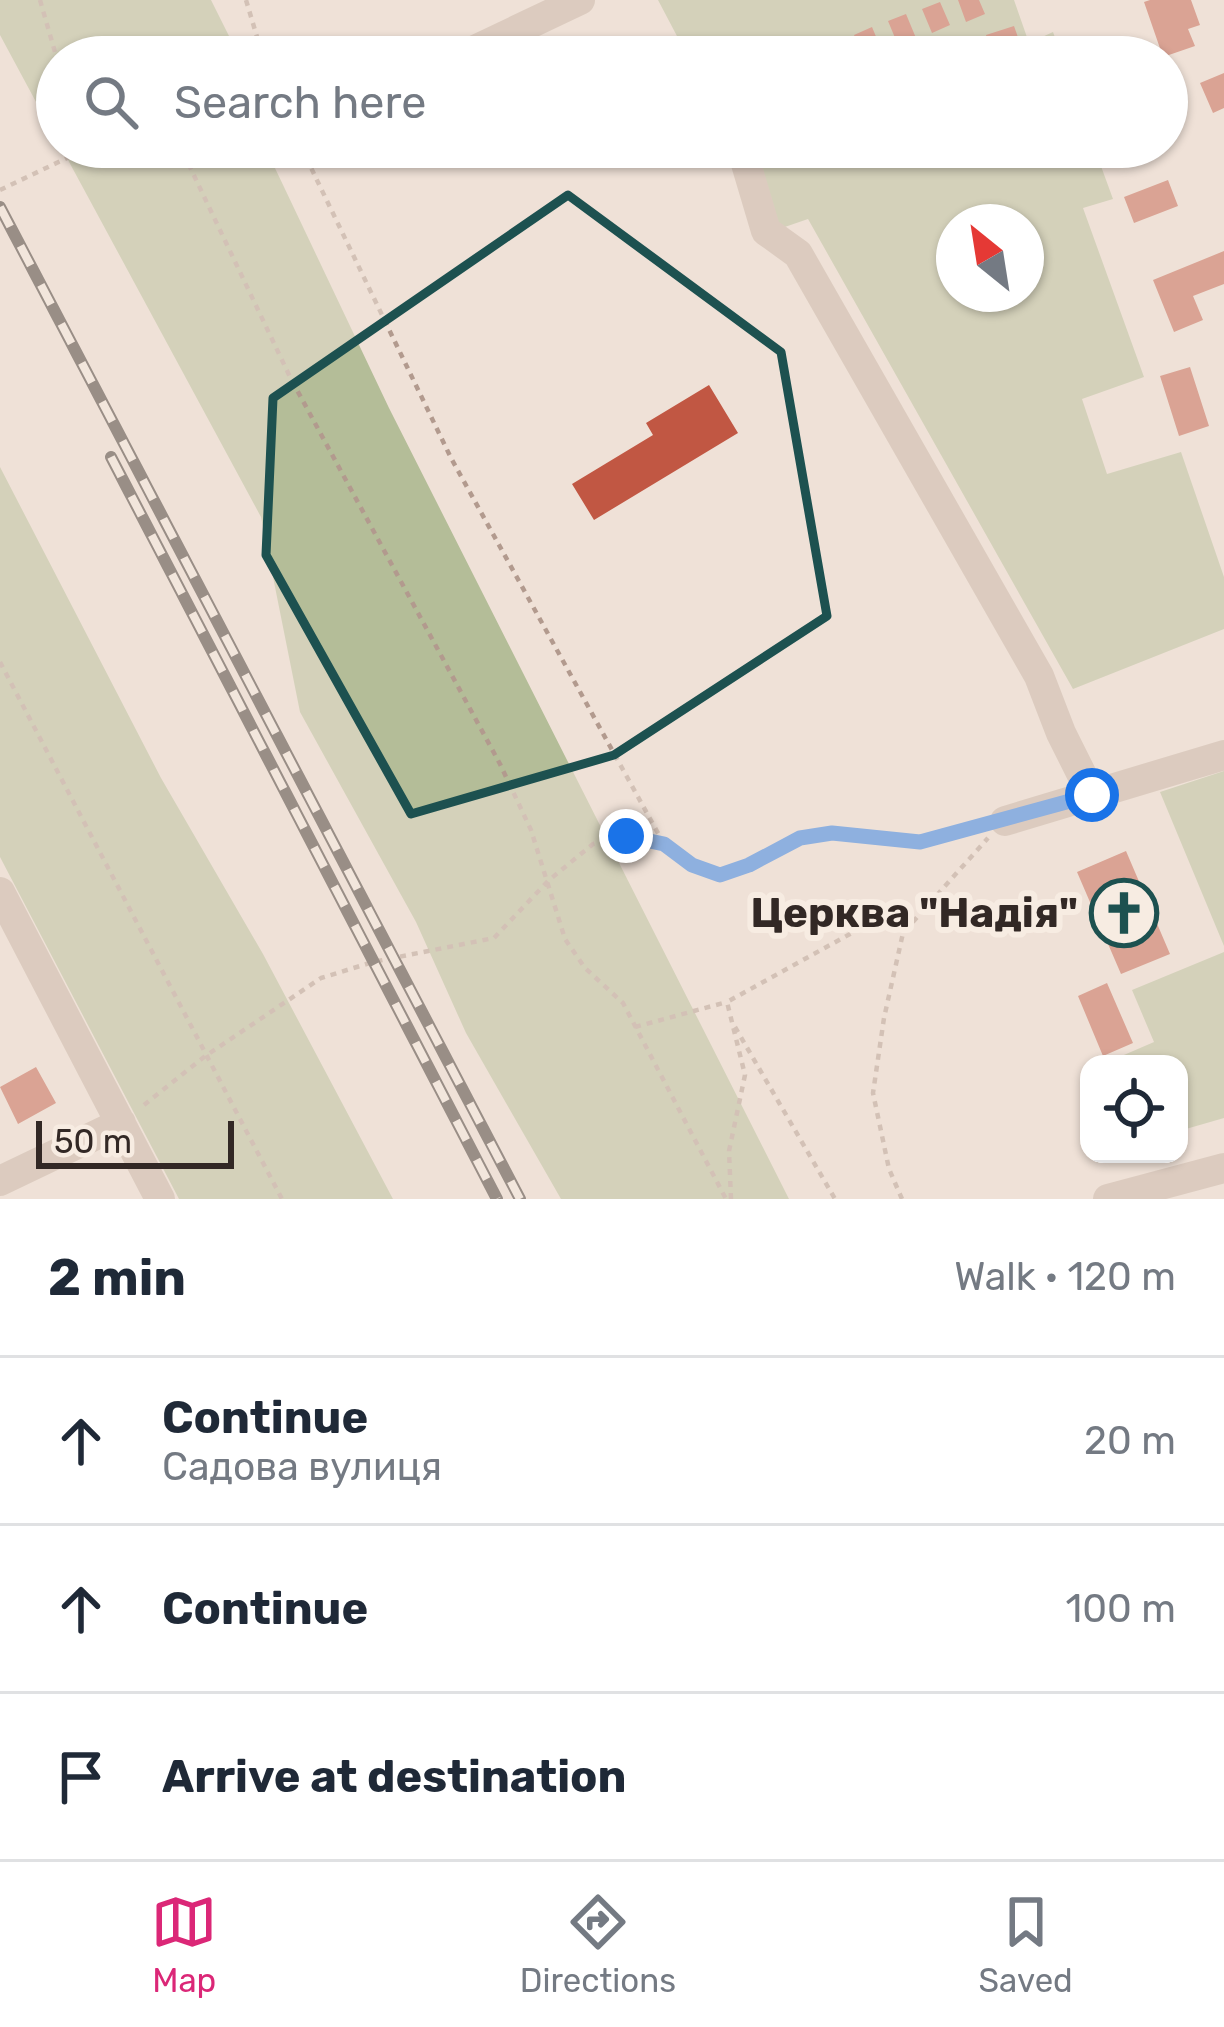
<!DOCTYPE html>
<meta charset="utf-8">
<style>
:root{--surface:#fff;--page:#f6f6f7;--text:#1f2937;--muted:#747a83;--line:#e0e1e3;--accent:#db2777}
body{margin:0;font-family:Rubik,sans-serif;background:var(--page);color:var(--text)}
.controls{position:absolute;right:36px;bottom:36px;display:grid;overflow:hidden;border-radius:24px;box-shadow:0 3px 9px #0004}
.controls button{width:108px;height:108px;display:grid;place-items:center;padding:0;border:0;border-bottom:3px solid var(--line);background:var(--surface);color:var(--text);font:60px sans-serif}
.compass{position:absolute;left:936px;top:204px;width:108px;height:108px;border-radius:50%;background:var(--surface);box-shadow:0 3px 9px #0004;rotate:330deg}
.scale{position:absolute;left:36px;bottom:30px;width:198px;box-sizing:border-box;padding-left:12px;border:6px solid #322825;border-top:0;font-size:33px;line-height:42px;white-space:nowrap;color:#322825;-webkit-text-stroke:9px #f7ece2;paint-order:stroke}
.stop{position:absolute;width:36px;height:36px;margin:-27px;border:9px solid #1a73e8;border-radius:50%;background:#fff}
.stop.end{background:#1a73e8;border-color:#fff;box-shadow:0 3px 12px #0008}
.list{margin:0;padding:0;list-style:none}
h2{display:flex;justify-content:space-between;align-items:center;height:156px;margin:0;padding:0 48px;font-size:51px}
h2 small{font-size:39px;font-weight:400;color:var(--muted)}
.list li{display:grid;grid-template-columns:78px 1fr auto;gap:36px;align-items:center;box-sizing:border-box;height:168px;padding:0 48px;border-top:3px solid var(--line)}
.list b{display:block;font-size:45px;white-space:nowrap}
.list p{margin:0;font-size:39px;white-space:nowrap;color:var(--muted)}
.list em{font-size:39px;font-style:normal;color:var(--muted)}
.icon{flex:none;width:66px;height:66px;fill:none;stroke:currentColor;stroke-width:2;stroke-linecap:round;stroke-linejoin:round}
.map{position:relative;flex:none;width:1224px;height:1199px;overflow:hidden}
.search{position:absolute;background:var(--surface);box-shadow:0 3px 9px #0004;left:36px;right:36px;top:36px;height:132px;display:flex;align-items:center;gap:30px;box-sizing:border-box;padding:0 42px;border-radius:66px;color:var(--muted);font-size:45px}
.sheet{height:660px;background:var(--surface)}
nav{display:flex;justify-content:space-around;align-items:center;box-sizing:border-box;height:168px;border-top:3px solid var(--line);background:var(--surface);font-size:33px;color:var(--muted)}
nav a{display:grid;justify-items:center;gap:6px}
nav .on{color:var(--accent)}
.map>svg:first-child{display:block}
.green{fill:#b4bd98;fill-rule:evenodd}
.building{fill:#c15743}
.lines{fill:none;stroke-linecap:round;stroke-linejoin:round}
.path{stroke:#b29a8e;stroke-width:4.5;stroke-dasharray:6 6;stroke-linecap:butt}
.minor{stroke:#c6b0a3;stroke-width:30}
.rail-casing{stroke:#322825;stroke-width:12}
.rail{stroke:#f7ece2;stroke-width:8;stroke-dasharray:22;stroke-linecap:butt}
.route{stroke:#1a73e8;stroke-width:15}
.marked{fill:none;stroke:#1d5150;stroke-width:9;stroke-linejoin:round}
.labels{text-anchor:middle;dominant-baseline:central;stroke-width:12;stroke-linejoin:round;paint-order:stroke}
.poi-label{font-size:42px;font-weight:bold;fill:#322825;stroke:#f7ece2;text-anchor:end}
</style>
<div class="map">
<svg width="1224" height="1199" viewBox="0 0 1224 1199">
<rect width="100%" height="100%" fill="#efe1d7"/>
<path class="green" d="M0,0H211L229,36L234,57H57V141L0,35Z
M658,0H1014L1029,43L1053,32L1062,57H688Z
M61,147H265L389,408L789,1199H561L466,1033L416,922L300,712L261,517Z
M735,147H1094L1113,199L1083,208L1144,377L1082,399L1107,474L1181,452L1224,577V629L1073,689L808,219L779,229ZM954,222H1026V294H954Z
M0,467L161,778L263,954L393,1199H179L0,857Z
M1224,771V946L1160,792Z
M1224,952V1118L1179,1131V1064H1103L1154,1042L1132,990Z"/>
<path class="building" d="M958,0H979L985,14L966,22Z
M1150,0H1191L1200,25L1188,29L1195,46L1163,57L1144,2Z
M940,2L950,25L932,33L922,9Z
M906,14L916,38L898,45L888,21Z
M1014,26L1020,43L991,53L986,35Z
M872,27L882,51L863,57L854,35Z
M976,36L982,54L952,57L948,46Z
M1224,73V108L1213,113L1200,83Z
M1168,180L1178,206L1134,223L1124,197Z
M1224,251V284L1193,296L1203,320L1174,332L1153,280Z
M1190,367L1209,426L1179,436L1160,376Z
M709,385L738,433L594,520L572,484L653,435L646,423Z
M1126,851L1170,954L1121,974L1077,872Z
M1107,983L1133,1043L1103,1056L1078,996Z
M36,1067L56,1103L18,1124L0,1087Z"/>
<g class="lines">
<path class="path" d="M40,0L57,59
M246,0L263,57
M172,147L188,163L291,379L500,764L531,830L565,939L585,968L623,1003L726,1199
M301,147L451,458L664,844
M0,190L90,147
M0,662L282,1199
M635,1027L727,1002
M735,1027L835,1199
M144,1105L204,1057L321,978L373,962L494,938L548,881L593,844L626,836L664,844L692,865L720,875L749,865L800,838L832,833L920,841L982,827
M731,1199L729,1151L745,1075L727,1002L868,924L914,918
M902,1199L889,1169L873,1093L884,1018L903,933L988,838"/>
<path class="minor" d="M460,57L580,0
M741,147L766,231L798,254L1039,676L1061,733L1092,795
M1005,821L1224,755
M0,892L160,1199
M0,1181L121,1123
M1108,1199L1224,1168"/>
<g class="rail-casing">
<path id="rail" d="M0,207L520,1199
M111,457L497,1199"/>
</g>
<use href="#rail" class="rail"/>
</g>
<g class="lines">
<path class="route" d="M626,836L664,844L692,865L720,875L749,865L800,838L832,833L920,842L1092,795"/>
</g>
<path d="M0 0H1224V1199H0ZM568,195L781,352L827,616L614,755L411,814L266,555L273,398Z" fill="#efe1d7" fill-opacity=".55" fill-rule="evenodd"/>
<path class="marked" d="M568,195L781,352L827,616L614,755L411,814L266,555L273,398Z"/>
<defs>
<g id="church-ring" transform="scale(3.45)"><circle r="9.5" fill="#f7ece2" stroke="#1d5150" stroke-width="1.5"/><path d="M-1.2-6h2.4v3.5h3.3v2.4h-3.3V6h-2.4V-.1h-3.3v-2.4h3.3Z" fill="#1d5150"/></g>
</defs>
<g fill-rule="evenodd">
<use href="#church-ring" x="1124" y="913"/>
</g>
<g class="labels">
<g class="poi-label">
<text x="1078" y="913">Церква "Надія"</text>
</g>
</g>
</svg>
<div class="controls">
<button><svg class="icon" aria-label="locate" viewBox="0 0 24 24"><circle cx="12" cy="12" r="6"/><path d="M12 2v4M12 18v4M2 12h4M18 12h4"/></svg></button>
</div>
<svg class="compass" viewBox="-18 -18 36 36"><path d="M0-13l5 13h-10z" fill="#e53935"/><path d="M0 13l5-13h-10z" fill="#747a83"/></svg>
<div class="scale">50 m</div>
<div class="stop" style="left:1092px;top:795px"></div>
<div class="stop end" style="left:626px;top:836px"></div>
<div class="search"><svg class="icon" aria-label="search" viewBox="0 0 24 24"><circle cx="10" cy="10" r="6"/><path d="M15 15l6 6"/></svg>Search here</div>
</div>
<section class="sheet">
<h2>2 min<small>Walk · 120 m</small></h2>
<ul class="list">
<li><svg class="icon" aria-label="ahead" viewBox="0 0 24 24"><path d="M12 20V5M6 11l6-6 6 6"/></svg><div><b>Continue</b><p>Садова вулиця</p></div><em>20 m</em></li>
<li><svg class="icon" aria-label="ahead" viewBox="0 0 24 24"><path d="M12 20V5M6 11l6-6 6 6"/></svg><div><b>Continue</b></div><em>100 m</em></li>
<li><svg class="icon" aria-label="arrive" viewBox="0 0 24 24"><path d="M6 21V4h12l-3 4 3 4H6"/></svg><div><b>Arrive at destination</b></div></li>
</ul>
</section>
<nav>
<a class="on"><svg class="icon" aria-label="map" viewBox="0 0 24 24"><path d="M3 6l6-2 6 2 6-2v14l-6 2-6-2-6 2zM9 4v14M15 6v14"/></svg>Map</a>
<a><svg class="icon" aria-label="directions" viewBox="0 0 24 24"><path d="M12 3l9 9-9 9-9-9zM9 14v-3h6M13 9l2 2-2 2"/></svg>Directions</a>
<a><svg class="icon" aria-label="saved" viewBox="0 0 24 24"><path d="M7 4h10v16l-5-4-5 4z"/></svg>Saved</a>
</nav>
